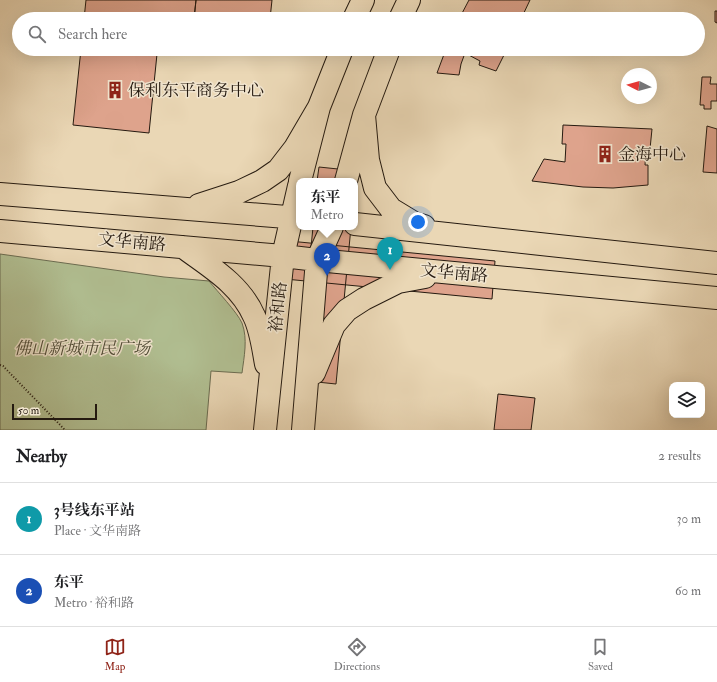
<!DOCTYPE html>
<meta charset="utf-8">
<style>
:root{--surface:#fff;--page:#f2f2f2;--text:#202124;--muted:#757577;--line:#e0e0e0;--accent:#8f2418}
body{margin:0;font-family:"IM FELL Double Pica","Noto Serif SC",serif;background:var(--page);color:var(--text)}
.controls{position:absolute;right:12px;bottom:12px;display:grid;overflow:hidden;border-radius:8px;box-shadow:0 4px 16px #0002}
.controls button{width:36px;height:36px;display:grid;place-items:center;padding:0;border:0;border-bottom:1px solid var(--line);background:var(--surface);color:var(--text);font:20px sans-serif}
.compass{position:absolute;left:621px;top:68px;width:36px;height:36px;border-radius:50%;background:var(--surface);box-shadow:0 4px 16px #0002;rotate:276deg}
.scale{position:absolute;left:12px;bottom:10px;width:85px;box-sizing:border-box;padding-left:4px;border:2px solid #251a10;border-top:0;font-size:11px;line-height:14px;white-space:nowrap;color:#251a10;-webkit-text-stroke:3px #f1e5cf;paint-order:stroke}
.you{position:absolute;left:418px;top:222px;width:14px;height:14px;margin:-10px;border:3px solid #fff;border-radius:50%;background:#1a73e8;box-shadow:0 0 0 6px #1a73e833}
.badge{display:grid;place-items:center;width:26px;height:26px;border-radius:50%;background:var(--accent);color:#fff;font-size:13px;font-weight:700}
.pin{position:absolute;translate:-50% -33px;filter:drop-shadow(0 1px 2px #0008)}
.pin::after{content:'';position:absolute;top:21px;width:14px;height:12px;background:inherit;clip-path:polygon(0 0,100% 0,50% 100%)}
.popup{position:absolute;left:296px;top:178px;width:62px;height:52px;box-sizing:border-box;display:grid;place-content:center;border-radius:8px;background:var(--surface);filter:drop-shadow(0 1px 3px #0005);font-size:13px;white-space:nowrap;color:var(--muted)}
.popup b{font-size:15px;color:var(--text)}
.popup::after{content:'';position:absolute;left:50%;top:100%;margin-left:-8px;border:8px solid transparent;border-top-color:var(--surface)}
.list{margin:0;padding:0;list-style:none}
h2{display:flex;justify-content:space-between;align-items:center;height:52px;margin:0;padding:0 16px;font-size:17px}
h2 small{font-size:13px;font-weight:400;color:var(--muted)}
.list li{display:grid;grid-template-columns:26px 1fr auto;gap:12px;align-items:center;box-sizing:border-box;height:72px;padding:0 16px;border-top:1px solid var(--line)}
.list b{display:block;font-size:15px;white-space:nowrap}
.list p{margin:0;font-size:13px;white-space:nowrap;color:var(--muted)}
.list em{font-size:13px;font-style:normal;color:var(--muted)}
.icon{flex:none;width:22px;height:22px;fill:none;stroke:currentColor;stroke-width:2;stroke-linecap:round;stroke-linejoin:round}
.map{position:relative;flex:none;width:717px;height:430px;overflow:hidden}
.search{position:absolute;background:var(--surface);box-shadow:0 4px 16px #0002;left:12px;right:12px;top:12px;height:44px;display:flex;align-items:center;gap:10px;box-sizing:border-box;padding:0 14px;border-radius:22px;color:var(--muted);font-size:15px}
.sheet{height:196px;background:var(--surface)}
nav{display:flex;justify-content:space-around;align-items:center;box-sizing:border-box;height:56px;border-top:1px solid var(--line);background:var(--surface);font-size:11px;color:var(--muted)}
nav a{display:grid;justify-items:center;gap:2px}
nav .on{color:var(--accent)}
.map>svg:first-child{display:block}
.green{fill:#b1bf92;stroke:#6b6c51}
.building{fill:#dea38c;stroke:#251a10}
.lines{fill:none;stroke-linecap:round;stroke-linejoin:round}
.major-casing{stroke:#251a10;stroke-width:24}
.path{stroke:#251a10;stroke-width:2;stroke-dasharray:1 2;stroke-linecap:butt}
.major{stroke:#ead7b5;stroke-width:22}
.labels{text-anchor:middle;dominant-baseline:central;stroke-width:3;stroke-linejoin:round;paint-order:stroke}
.poi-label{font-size:17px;fill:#251a10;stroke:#f1e5cf;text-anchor:start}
.street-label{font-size:17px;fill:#251a10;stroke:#f1e5cf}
.park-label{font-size:17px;font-style:italic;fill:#4f4c37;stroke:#f1e5cf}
</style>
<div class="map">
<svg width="717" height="430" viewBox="0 0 717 430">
<rect width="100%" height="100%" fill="#ead7b5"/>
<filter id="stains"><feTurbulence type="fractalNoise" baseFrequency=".005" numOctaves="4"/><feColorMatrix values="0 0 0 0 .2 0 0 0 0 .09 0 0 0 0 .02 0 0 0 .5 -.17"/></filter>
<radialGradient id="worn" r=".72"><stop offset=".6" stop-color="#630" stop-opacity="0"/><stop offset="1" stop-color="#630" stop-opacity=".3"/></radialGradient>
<path class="green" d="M0,254L164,277L209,281C217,291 237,312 242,323C248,339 244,357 242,373L211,371L206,430H0Z"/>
<path class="building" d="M86,0H196L194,19H84Z
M196,0H272L270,19H194Z
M469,0H530L521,19H459Z
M715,11H717V23L715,22Z
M81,49H107L157,54L149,133L73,125Z
M107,49H158L157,54Z
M446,49H507L496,71L479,65L480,61L465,53L461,64L459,75L437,73Z
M702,77H711L710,84H717V101H711V109H704V105H700Z
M563,125L652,129L650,149H646L645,165H648V185L613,188L583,187L532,181L544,159L565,162L566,144H562Z
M707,126L717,129V173L703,172Z
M319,167L357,171L355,191V181H317Z
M313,227H351L336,384L298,380Z
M289,241L495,261L492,299L285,279Z
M498,394L535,398L531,430H494Z"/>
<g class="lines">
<g class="major-casing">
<path id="major" d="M354,19L363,0
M400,19L409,0
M364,115L368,160L375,188L391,209L414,223L424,226
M300,181L319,107L342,49
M346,181L364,115L389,49
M0,194L299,218
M199,205L239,192L262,181L278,170L295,148L319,107
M355,224L717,263
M0,231L283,256L317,260L717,298
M183,247C210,267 240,284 254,316C261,330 263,348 266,364
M314,373L334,325L347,310L364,299L398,282L425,277
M265,430L283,256L299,186
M303,430L317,260L332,227"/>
</g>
<path class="path" d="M0,365L3,366L65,430"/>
<use href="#major" class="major"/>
</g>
<defs>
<g id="building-bare" transform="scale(1.38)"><path d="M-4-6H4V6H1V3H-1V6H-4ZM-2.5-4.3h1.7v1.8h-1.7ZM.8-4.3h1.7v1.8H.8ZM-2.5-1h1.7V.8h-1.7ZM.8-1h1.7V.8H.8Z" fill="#8f2418" stroke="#f1e5cf" stroke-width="2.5" paint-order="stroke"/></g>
</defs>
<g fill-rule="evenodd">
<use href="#building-bare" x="115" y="90"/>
<use href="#building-bare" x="605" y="154"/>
</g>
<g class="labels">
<g class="poi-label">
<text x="128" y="90">保利东平商务中心</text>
<text x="618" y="154">金海中心</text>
</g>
<g class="street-label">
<text transform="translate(132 242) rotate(5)">文华南路</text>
<text transform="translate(454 273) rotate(5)">文华南路</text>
<text transform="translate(278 307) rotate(-84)">裕和路</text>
</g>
<g class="park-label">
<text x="82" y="348">佛山新城市民广场</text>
</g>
</g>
<rect width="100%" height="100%" filter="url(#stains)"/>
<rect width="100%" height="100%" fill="url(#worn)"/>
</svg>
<div class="controls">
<button><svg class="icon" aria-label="layers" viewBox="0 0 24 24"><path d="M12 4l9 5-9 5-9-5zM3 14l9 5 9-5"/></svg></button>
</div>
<svg class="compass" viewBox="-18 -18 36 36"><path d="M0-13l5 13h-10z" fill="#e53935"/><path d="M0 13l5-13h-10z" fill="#757577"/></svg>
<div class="scale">50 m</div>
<div class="you"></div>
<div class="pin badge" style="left:390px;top:270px;background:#0f9aa8">1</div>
<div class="pin badge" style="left:327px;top:276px;background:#1a4fb4">2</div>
<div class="popup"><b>东平</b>Metro</div>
<div class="search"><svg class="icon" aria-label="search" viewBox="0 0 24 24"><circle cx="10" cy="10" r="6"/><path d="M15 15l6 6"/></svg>Search here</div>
</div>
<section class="sheet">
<h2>Nearby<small>2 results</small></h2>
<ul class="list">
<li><span class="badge" style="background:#0f9aa8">1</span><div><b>3号线东平站</b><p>Place · 文华南路</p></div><em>30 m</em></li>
<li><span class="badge" style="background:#1a4fb4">2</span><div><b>东平</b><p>Metro · 裕和路</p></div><em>60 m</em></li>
</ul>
</section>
<nav>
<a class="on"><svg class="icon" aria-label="map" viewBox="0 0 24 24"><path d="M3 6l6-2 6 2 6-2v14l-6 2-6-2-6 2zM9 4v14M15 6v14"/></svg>Map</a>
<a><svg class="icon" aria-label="directions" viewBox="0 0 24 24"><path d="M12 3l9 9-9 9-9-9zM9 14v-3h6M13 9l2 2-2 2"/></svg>Directions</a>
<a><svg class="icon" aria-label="saved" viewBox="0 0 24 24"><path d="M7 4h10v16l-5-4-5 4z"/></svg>Saved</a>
</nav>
